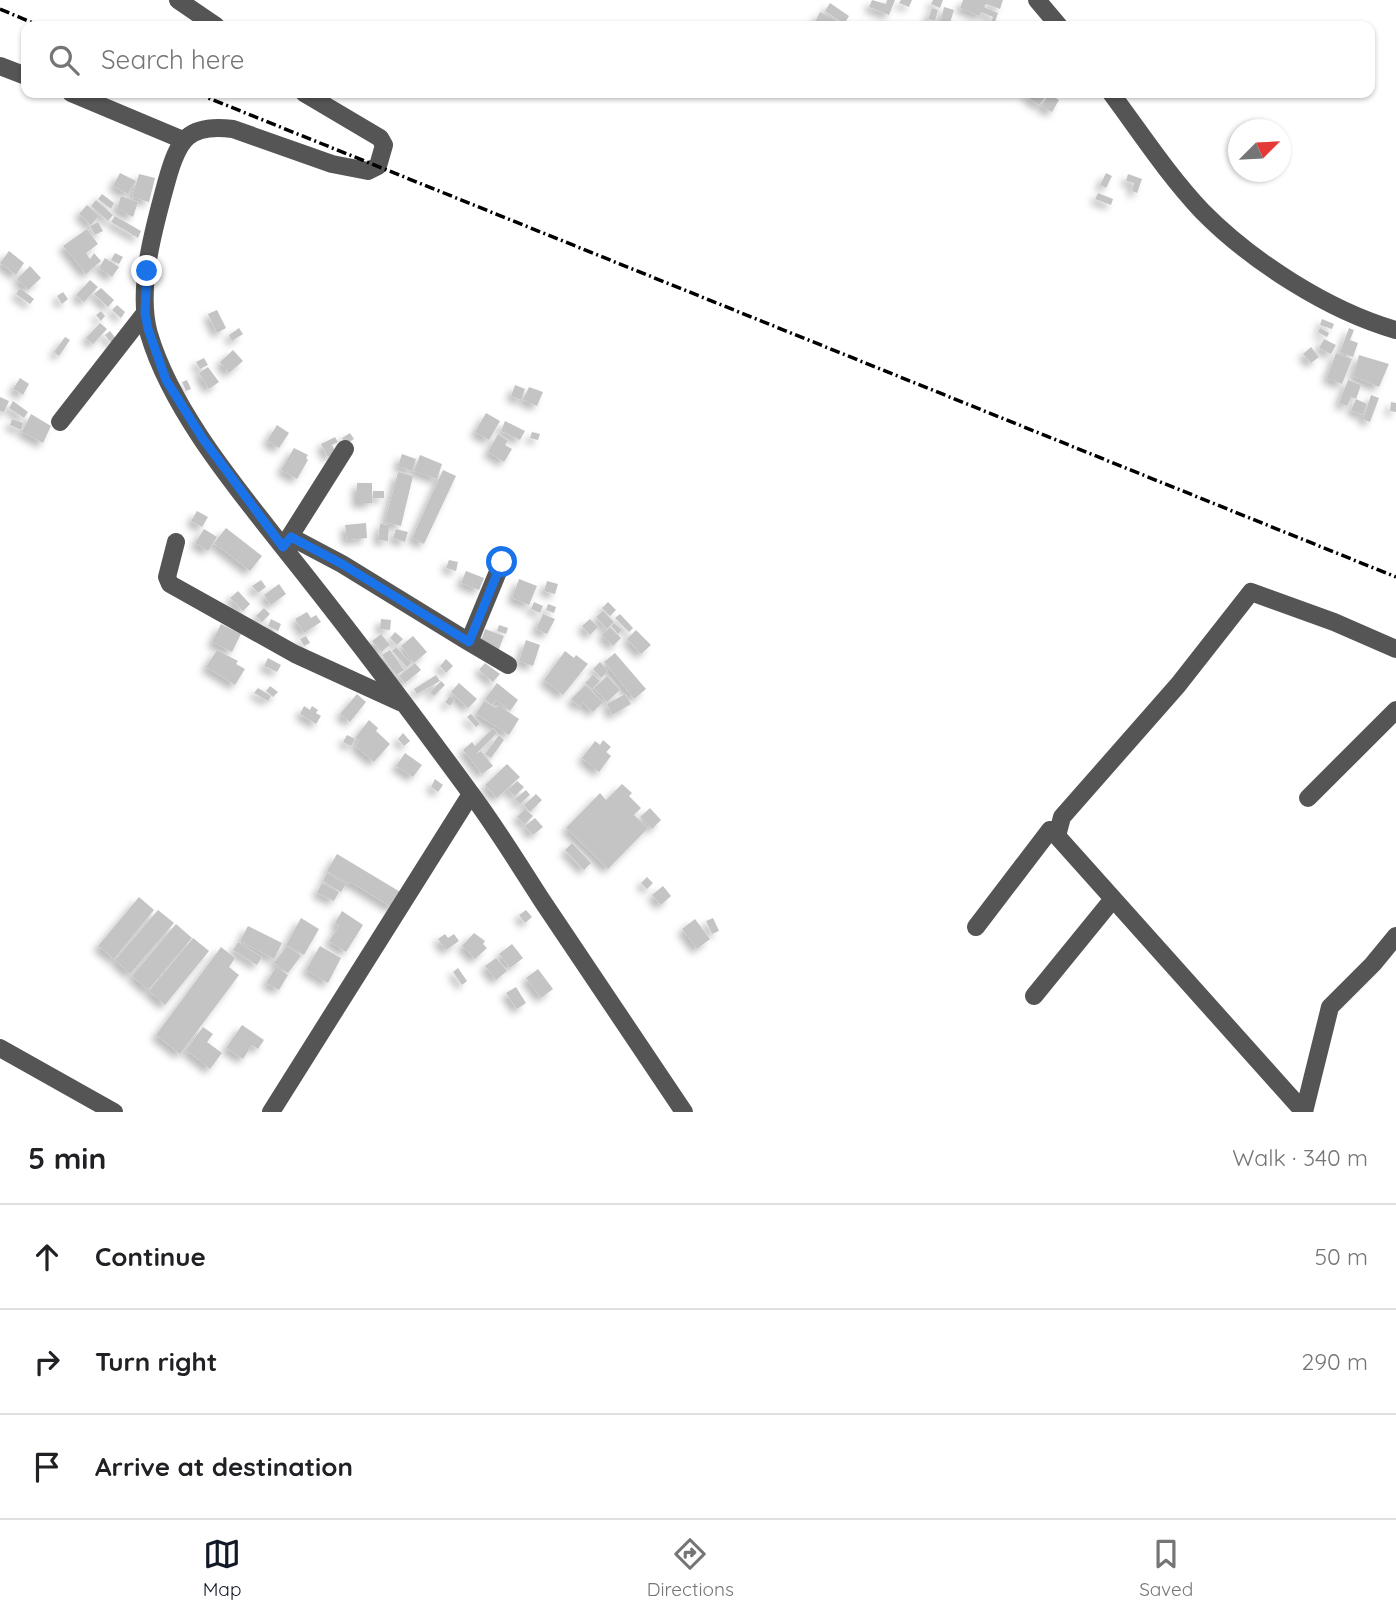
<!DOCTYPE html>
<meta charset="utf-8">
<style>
:root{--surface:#fff;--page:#f6f6f6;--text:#202124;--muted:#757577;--line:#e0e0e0;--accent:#111827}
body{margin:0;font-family:Quicksand,sans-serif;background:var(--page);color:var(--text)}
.compass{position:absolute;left:1228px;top:119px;width:63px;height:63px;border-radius:50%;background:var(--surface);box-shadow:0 2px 5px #0004;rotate:66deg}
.stop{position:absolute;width:21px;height:21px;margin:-16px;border:5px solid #1a73e8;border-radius:50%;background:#fff}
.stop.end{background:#1a73e8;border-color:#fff;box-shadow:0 2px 7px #0008}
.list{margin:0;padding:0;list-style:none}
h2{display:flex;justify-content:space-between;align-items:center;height:91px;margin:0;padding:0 28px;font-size:30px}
h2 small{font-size:23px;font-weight:400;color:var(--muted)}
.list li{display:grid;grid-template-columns:46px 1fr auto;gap:21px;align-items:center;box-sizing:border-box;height:105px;padding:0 28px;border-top:2px solid var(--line)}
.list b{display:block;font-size:26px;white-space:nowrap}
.list em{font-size:23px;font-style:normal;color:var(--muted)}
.icon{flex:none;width:38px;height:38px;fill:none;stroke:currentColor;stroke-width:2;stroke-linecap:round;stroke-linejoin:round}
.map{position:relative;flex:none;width:1396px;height:1112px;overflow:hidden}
.search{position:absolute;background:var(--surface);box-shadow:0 2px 5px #0004;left:21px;right:21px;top:21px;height:77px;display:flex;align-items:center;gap:18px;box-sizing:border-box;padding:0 24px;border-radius:14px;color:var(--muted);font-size:26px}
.sheet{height:406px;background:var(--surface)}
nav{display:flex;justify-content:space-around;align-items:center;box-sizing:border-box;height:98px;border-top:2px solid var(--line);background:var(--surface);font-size:19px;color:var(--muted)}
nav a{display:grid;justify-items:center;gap:4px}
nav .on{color:var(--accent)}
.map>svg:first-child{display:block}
.building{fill:#c4c4c4;filter:url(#shadow)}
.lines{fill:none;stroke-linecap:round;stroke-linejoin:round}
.minor{stroke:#555;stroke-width:18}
.rail{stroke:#000;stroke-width:3.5;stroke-dasharray:10 3.5 2 3.5;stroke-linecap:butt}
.route{stroke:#1a73e8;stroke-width:9}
</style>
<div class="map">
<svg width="1396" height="1112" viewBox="0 0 1396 1112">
<defs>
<filter id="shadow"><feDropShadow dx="-5" dy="5" stdDeviation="3.5" flood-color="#0004"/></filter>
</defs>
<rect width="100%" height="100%" fill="#fff"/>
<path class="building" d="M872,0L886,4L887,0H895L889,15L869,7Z
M901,0H912L909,7L899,3Z
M933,0H943L940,8L931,4Z
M963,0H1003L1000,9L986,4L984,7L998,13L995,22L991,21L993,17L981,12L980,16L960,8Z
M830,3L849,16L844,24L825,11Z
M944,7L954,10L949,26L940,24Z
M932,8L938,10L935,21L928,19Z
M820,12L837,21L834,26H824L815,22Z
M1028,93H1048L1039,105L1026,96Z
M1049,94L1059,100L1052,112L1041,106Z
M120,173L136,181L128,194L113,186Z
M1106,173L1112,176L1106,188L1100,185Z
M139,174L155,178L149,202L132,197Z
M1128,174L1142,179L1137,193L1132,191L1134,183L1126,181Z
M1098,193L1113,199L1111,205L1095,199Z
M102,194L114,203L111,209L98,199Z
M121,196L138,202L133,217L117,209Z
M96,200L113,215L108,221L91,206Z
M87,205L99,216L91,225L79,214Z
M115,216L141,231L138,238L111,222Z
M98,222L103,231L95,235L90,226Z
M87,229L98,244L86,253L90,259L94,253L101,261L86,274L63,246Z
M9,251L24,263L16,275L0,263Z
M115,253L123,257L119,264L111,260Z
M105,258L119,267L112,277L99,268Z
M30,266L41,278L28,290L17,279Z
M90,280L98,287L84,302L76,295Z
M20,288L34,299L30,304L16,294Z
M101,288L114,300L108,307L94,294Z
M63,292L68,299L62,304L57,296Z
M117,305L125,312L121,318L112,310Z
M217,310L226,328L217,333L208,314Z
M101,311L105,316L101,321L96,315Z
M1322,319L1334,324L1332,329L1320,325Z
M100,323L107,329L93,344L86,338Z
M239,328L243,334L232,341L229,335Z
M1320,328L1329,333L1327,337L1318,332Z
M1349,328L1354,330L1350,340L1358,343L1353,357L1340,352Z
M110,331L117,340L112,344L105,335Z
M65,337L70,340L59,356L54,352Z
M1324,339L1336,345L1331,354L1319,348Z
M1311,347L1319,357L1311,363L1303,354Z
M233,350L243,361L229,373L220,362Z
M1336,353L1352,359L1342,384L1327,378Z
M1359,355L1389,364L1379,387L1353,376Z
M204,358L208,365L200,369L196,362Z
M208,367L219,382L209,389L199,373Z
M20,378L29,384L23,395L13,389Z
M187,380L191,389L186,391L182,382Z
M1348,380L1361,385L1356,399L1351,397L1347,406L1339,403Z
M515,385L525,389L521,400L511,396Z
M529,387L543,392L537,406L523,400Z
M1371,395L1379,398L1370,422L1363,419Z
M0,397L9,401L4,412L0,411Z
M1356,399L1367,404L1363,415L1351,410Z
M13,401L28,412L24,418L9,408Z
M1391,402L1396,403V412L1390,411Z
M486,413L500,421L489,440L475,432Z
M31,414L51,426L43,443L22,432Z
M12,419L23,423L21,430L10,425Z
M505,421L525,431L520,440L501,431Z
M277,425L289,433L279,448L267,441Z
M532,432L540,434L538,440L530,438Z
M350,433L354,439L346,444L342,438Z
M498,434L508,441L505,445L512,449L504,462L488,452Z
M335,437L338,442L332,445L336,453L328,457L321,444Z
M294,448L308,455L306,458L308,460L297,479L281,470Z
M402,454L416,459L412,471L398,466Z
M420,455L442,464L437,479L414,471Z
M443,470L456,476L424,544L412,538Z
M398,472L413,476L401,526L385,522Z
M357,483H372V503H357Z
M373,491H384V498H373Z
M197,511L208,517L202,527L191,521Z
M366,523L367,538L347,540L345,525Z
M380,524L389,525L388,541L378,540Z
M226,528L262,556L250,571L214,543Z
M204,529L217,537L208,551L195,543Z
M396,529L408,532L405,542L393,538Z
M449,560L458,562L456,571L446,568Z
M466,571L484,578L479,590L461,583Z
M519,579L537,586L529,605L512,598Z
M261,580L266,587L258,593L252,586Z
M547,581L558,584L555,594L544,591Z
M279,584L286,594L271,605L264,595Z
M238,591L250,604L243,611L230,598Z
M534,602L543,606L540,613L531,609Z
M608,602L616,610L610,616L602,608Z
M548,604L556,607L554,613L546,610Z
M264,608L270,614L262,622L256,616Z
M603,611L614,622L607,629L596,617Z
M307,612L311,618L316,615L321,622L304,633L295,619Z
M543,614L555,619L547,634L536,629Z
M620,614L633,628L629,632L615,618Z
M271,619L281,624L278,631L268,626Z
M381,619L391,620L390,630L380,629Z
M590,619L598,627L590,635L582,626Z
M614,623L622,630L618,634L611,626Z
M221,624L241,634L232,652L212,642Z
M499,625L508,628L506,634L497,631Z
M610,627L621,638L613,646L602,635Z
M485,629L504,636L498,651L480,645Z
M636,630L651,645L641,654L627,639Z
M395,632L403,639L397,645L390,638Z
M381,634L390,645L381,652L372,641Z
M306,636L310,643L304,646L300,639Z
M413,636L427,652L414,663L401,646Z
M526,640L540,645L533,666L519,661Z
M396,647L411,663L407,667L392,651Z
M217,650L238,661L236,664L245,669L235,685L206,667Z
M390,650L404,670L396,675L382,655Z
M565,651L574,658L576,655L588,664L563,695L544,680Z
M615,653L646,689L634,699L604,662Z
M268,658L281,665L277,672L264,666Z
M446,659L453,666L446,673L440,666Z
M600,662L608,671L601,678L593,669Z
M415,663L421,670L405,683L399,676Z
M485,663L500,674L493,682L479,670Z
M436,675L440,681L417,694L414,689Z
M593,675L600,681L592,689L585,683Z
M607,676L620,690L607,702L594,688Z
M441,681L445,685L434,696L430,692Z
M459,683L477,699L468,708L451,692Z
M497,683L518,700L510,711L496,700L492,705L485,699Z
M585,685L603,702L593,712L583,703L580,707L571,699Z
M270,686L278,692L273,697L266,691Z
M258,688L271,696L268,701L254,693Z
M357,694L366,702L350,722L340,714Z
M625,694L631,704L612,715L607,704Z
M450,696L455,699L450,706L445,702Z
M484,701L496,708L498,705L519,719L509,735L476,714Z
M304,706L310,710L312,706L318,710L316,713L321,716L316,724L300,714Z
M471,714L480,724L476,727L467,717Z
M369,720L378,728L376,731L390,744L374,762L355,746L359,741L355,738Z
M493,728L497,733L476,754L481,751L493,766L482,774L463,750L472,742L475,746Z
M403,733L410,741L404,746L398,739Z
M347,735L355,739L351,746L343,742Z
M499,735L504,740L491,758L485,754Z
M603,740L611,747L606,752L611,756L599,772L582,758L595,741L600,745Z
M405,753L422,765L413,777L396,766Z
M507,764L520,777L497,798L485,785Z
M435,779L443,785L438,792L431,787Z
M517,781L524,787L515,796L508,790Z
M622,784L632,793L629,796L641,808L634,815L648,828L608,869L566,828L600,793L606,800Z
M526,790L530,795L520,804L515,799Z
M536,794L542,800L530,812L524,805Z
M650,808L661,820L652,829L640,817Z
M525,809L533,816L525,824L517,817Z
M535,818L543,827L533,835L525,826Z
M572,843L591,863L584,870L565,850Z
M337,854L402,893L393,908L350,882L349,884L327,871Z
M327,873L346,884L341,892L323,881Z
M647,877L653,883L647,889L641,883Z
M322,883L339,892L334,901L317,893Z
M663,886L671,896L661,905L652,895Z
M139,897L154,910L114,959L98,946Z
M158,910L174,923L130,974L115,960Z
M526,910L532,917L525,923L519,915Z
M342,911L363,925L346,952L329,941L339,926L335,923Z
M301,918L319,929L304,955L286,945Z
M713,918L719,931L712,934L706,921Z
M695,919L710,939L697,949L682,929Z
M176,924L192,938L148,990L132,976Z
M248,926L282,943L274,959L240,941Z
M474,933L485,941L483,944L487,948L475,959L462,946Z
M445,934L448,938L454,934L459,941L446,950L438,939Z
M193,938L209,951L165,1005L149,991Z
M238,942L262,957L257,965L233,950Z
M512,944L523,958L510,968L499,954Z
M287,946L301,956L288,973L274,963Z
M320,946L341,958L328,983L306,970Z
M221,947L235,958L229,967L239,975L180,1054L156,1035Z
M496,958L507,971L496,980L485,966Z
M276,967L288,975L279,990L266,983Z
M458,968L467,981L462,985L453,972Z
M538,969L553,989L541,998L526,978Z
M516,987L526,1003L517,1009L506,993Z
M242,1025L264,1040L258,1049L252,1045L243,1059L226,1048Z
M203,1027L213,1034L207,1042L222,1053L210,1069L186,1050Z"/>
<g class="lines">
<path class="minor" d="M178,0L216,26
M1037,0L1059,26
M0,66L26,76
M71,93L183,140
M304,93L380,138L384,145L378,166L368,171L332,164L233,129C188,123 178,140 167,180C155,224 136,288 149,334C171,409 235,486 283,547C347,627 409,709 469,791C496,827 519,865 543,902C590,972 637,1042 684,1112
M1111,93C1140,132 1168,175 1202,211C1251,261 1329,311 1396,330
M60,422L145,313
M291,537L342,564L469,642L502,562
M176,542L167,577L170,584L295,654L400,702
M285,544L345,449
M469,642L508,665
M1308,798L1396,710
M1057,836L1304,1112
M976,927L1050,830L1057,836L1062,817L1178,685L1251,592L1334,622L1396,649
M1034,996L1113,899
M0,1048L114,1112
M271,1112L471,794
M1304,1112L1330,1007L1373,964L1396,936"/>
<path class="rail" d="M0,9L40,26
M196,93L1396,577"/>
</g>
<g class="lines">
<path class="route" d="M147,271L145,313L148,329L166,380L203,439L283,547L291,537L342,564L469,642L502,562"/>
</g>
</svg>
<svg class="compass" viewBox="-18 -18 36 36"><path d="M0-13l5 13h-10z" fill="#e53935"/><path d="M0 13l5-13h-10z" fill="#757577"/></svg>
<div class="stop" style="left:502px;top:562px"></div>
<div class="stop end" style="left:147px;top:271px"></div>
<div class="search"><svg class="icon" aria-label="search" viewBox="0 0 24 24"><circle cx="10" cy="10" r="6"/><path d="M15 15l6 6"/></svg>Search here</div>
</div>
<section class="sheet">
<h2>5 min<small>Walk · 340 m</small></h2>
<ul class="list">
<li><svg class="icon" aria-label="ahead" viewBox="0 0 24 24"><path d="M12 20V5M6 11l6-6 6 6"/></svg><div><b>Continue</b></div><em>50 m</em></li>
<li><svg class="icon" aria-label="right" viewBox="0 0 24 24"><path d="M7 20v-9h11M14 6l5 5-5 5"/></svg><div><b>Turn right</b></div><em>290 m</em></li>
<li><svg class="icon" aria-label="arrive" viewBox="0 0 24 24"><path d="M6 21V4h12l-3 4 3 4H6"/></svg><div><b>Arrive at destination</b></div></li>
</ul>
</section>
<nav>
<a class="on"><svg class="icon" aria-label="map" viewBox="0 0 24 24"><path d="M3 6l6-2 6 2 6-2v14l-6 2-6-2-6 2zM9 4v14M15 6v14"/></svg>Map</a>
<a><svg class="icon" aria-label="directions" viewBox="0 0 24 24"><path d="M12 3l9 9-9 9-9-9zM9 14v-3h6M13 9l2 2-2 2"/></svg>Directions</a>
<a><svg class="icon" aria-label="saved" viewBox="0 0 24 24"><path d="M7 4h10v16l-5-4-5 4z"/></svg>Saved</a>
</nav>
